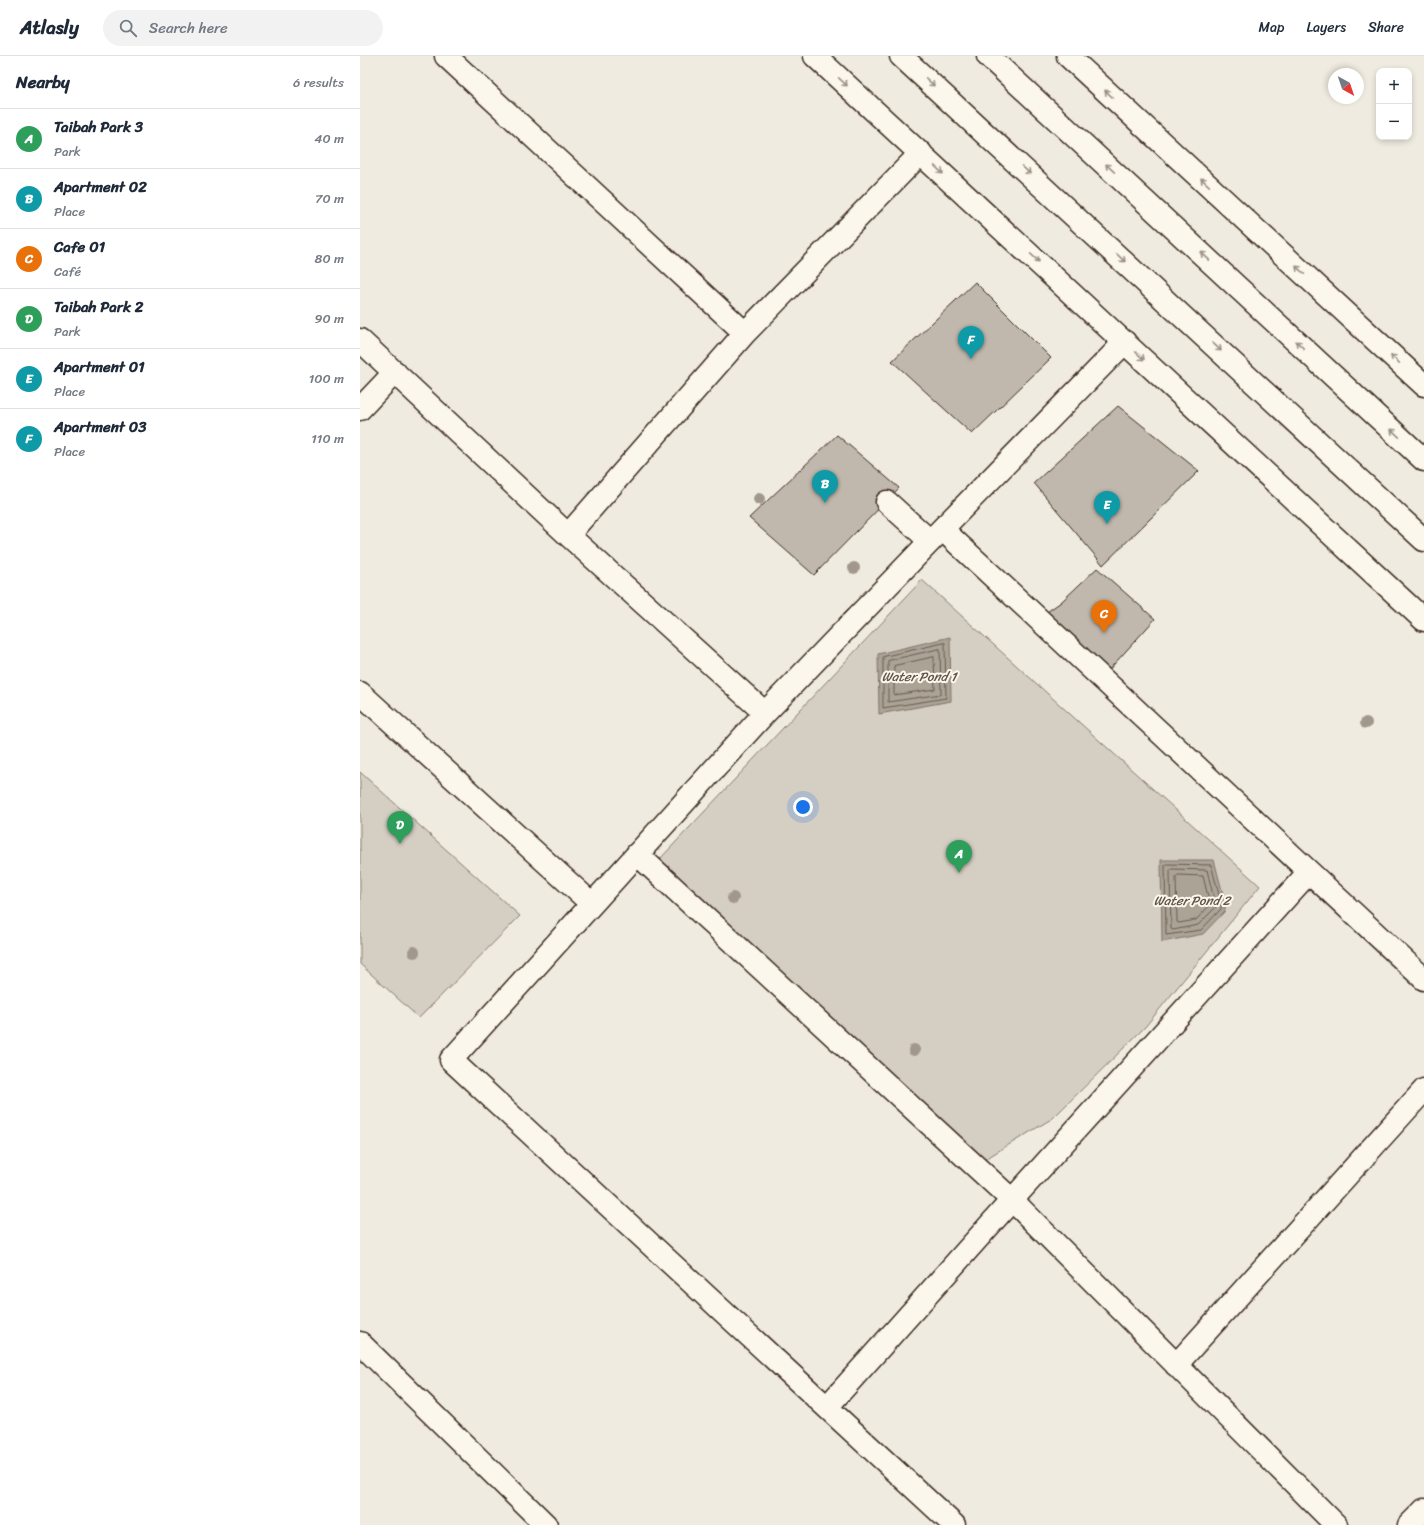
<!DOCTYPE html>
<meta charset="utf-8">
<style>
:root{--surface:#fff;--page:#f2f2f3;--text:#1f2937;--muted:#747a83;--line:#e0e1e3;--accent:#c8321e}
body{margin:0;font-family:Sriracha,sans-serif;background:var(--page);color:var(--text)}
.controls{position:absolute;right:12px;top:12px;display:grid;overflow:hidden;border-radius:8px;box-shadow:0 2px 6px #0003}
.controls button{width:36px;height:36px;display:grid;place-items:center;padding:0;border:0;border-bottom:1px solid var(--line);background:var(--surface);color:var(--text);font:20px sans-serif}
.compass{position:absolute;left:968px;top:12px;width:36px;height:36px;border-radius:50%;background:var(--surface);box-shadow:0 2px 6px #0003;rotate:140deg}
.you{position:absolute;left:443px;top:751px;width:14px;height:14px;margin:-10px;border:3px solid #fff;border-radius:50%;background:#1a73e8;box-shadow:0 0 0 6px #1a73e833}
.badge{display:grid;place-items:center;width:26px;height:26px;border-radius:50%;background:var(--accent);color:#fff;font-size:13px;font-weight:700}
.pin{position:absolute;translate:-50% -33px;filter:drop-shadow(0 1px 2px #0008)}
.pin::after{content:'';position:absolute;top:21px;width:14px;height:12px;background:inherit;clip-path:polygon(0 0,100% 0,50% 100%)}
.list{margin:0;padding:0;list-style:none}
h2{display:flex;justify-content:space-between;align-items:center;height:52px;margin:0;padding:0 16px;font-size:17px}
h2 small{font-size:13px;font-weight:400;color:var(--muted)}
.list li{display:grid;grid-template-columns:26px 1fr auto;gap:12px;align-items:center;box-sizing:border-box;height:60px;padding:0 16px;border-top:1px solid var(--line)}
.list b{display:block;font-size:15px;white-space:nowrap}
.list p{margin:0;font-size:13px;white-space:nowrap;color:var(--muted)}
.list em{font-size:13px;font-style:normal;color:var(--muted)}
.icon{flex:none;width:22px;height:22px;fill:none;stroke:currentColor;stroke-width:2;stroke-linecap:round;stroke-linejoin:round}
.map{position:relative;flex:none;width:1064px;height:1469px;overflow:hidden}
header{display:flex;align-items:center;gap:24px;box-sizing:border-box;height:56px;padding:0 20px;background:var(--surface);border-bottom:1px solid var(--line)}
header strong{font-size:19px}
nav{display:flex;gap:22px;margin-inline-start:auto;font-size:14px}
.search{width:280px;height:36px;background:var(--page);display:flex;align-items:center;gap:10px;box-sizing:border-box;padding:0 14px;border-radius:22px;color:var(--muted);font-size:15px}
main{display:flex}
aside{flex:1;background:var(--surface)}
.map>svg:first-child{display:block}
.green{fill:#d5cec3;stroke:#887c70}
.water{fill:#aca397;stroke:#7f7367}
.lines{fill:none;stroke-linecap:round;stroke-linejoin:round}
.shore{stroke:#685a4e;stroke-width:1}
.building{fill:#c0b8ad;stroke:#3b2a1e}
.pedestrian-casing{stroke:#3b2a1e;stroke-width:25}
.minor-casing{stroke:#3b2a1e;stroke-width:25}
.secondary-casing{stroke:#3b2a1e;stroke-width:25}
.pedestrian{stroke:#fbf7ec;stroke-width:22}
.minor{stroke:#fbf7ec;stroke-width:22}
.secondary{stroke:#fbf7ec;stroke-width:22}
.tree{fill:#a2978c}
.oneway{stroke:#9b9085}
.labels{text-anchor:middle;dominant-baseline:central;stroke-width:4;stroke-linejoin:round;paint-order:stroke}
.water-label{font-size:13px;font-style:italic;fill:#635448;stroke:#fbf7ec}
</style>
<header>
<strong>Atlasly</strong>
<div class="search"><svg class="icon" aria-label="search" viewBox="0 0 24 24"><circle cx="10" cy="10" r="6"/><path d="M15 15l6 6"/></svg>Search here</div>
<nav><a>Map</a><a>Layers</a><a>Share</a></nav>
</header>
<main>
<aside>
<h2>Nearby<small>6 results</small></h2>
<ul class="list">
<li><span class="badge" style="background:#2e9e5b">A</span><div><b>Taibah Park 3</b><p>Park</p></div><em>40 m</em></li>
<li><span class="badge" style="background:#0f9aa8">B</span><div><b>Apartment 02</b><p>Place</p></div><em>70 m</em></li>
<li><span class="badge" style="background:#e8710a">C</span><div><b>Cafe 01</b><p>Café</p></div><em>80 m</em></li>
<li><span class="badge" style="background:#2e9e5b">D</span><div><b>Taibah Park 2</b><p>Park</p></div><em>90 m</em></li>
<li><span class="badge" style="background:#0f9aa8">E</span><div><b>Apartment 01</b><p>Place</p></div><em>100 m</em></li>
<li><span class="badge" style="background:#0f9aa8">F</span><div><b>Apartment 03</b><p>Place</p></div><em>110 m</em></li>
</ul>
</aside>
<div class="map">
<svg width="1064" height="1469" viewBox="0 0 1064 1469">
<rect width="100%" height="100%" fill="#f0ebe0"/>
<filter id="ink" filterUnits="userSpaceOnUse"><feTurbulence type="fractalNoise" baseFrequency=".025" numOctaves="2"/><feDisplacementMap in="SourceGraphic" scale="8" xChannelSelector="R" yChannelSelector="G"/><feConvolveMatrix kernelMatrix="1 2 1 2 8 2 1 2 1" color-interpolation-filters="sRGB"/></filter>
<g filter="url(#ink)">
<path class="green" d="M562,524L900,830L785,971L693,1062L622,1105L299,804Z
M0,716L160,860L59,962L0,908Z"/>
<path class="water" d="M590,581L591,645L519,658L518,598Z
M801,804H854L865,846V855L843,878L802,886Z"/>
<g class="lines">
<path class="shore" d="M585,587L586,642L523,652V601Z
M580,593L581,638L528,646V605Z
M574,601L575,633L534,639V610Z
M807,808L851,809L861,846V853L841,874L806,879L805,810Z
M812,813L847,814L856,851L838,869L813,874L811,873L810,815Z
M818,819L843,820L850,849L836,864L819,867L817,866L816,821Z"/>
</g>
<path class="building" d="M615,226L691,302L612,378L532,305Z
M758,350L839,415L743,509L674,427Z
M477,379L539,432L454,519L389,462Z
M737,512L795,563L746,617L684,558L701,546Z"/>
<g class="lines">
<g class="pedestrian-casing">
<path id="pedestrian" d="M527,446L570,485"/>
</g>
<g class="minor-casing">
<path id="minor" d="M86,0L385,277
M455,0L1064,564
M708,0L1064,329
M0,284L208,479L405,657
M0,353L35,316
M582,473L1064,923
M208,479L385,277L561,97
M0,637L232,848
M277,798L652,1144L976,1469
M0,1287L186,1469
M816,1309L1064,1034
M467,1351L652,1144L949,816
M594,1469L91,1004L405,657L582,473L765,286
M1049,1469L1064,1454"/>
</g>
<g class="secondary-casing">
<path id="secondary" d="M541,0L1064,484
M628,0L1064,404"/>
</g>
<use href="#pedestrian" class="pedestrian"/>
<use href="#minor" class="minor"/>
<use href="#secondary" class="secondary"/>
</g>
<g class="tree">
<circle cx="399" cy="443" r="6"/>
<circle cx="494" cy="512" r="6"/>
<circle cx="1006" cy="667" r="6"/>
<circle cx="373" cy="842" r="6"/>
<circle cx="54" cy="896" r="6"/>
<circle cx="554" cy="994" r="6"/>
</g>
<defs><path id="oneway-shaft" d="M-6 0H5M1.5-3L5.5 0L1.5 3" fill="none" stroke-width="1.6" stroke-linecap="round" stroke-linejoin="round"/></defs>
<g class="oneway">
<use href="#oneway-shaft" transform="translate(483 26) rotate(43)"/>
<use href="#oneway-shaft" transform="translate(570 26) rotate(43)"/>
<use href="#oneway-shaft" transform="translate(749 38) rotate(-137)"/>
<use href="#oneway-shaft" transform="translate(750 112) rotate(-137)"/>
<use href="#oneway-shaft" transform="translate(579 114) rotate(43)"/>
<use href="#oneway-shaft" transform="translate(666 114) rotate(43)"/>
<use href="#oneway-shaft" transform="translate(845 126) rotate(-137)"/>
<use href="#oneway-shaft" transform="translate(845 200) rotate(-137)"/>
<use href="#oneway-shaft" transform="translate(675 202) rotate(43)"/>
<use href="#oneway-shaft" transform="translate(761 202) rotate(43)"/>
<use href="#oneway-shaft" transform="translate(940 214) rotate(-137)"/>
<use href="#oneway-shaft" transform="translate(940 289) rotate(-137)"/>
<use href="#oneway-shaft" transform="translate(857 291) rotate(43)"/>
<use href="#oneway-shaft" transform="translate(780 300) rotate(43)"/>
<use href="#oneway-shaft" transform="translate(1035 303) rotate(-137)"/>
<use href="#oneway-shaft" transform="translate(1035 377) rotate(-137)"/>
</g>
</g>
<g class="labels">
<g class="water-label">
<text x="559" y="620">Water Pond 1</text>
<text x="832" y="844">Water Pond 2</text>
</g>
</g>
</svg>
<div class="controls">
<button>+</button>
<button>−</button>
</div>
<svg class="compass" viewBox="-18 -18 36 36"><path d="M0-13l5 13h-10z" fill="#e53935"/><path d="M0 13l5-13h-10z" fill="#747a83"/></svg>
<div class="you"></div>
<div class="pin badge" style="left:599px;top:817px;background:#2e9e5b">A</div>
<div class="pin badge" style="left:465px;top:447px;background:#0f9aa8">B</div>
<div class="pin badge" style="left:744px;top:577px;background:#e8710a">C</div>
<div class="pin badge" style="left:40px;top:788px;background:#2e9e5b">D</div>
<div class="pin badge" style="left:747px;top:468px;background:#0f9aa8">E</div>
<div class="pin badge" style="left:611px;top:303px;background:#0f9aa8">F</div>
</div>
</main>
